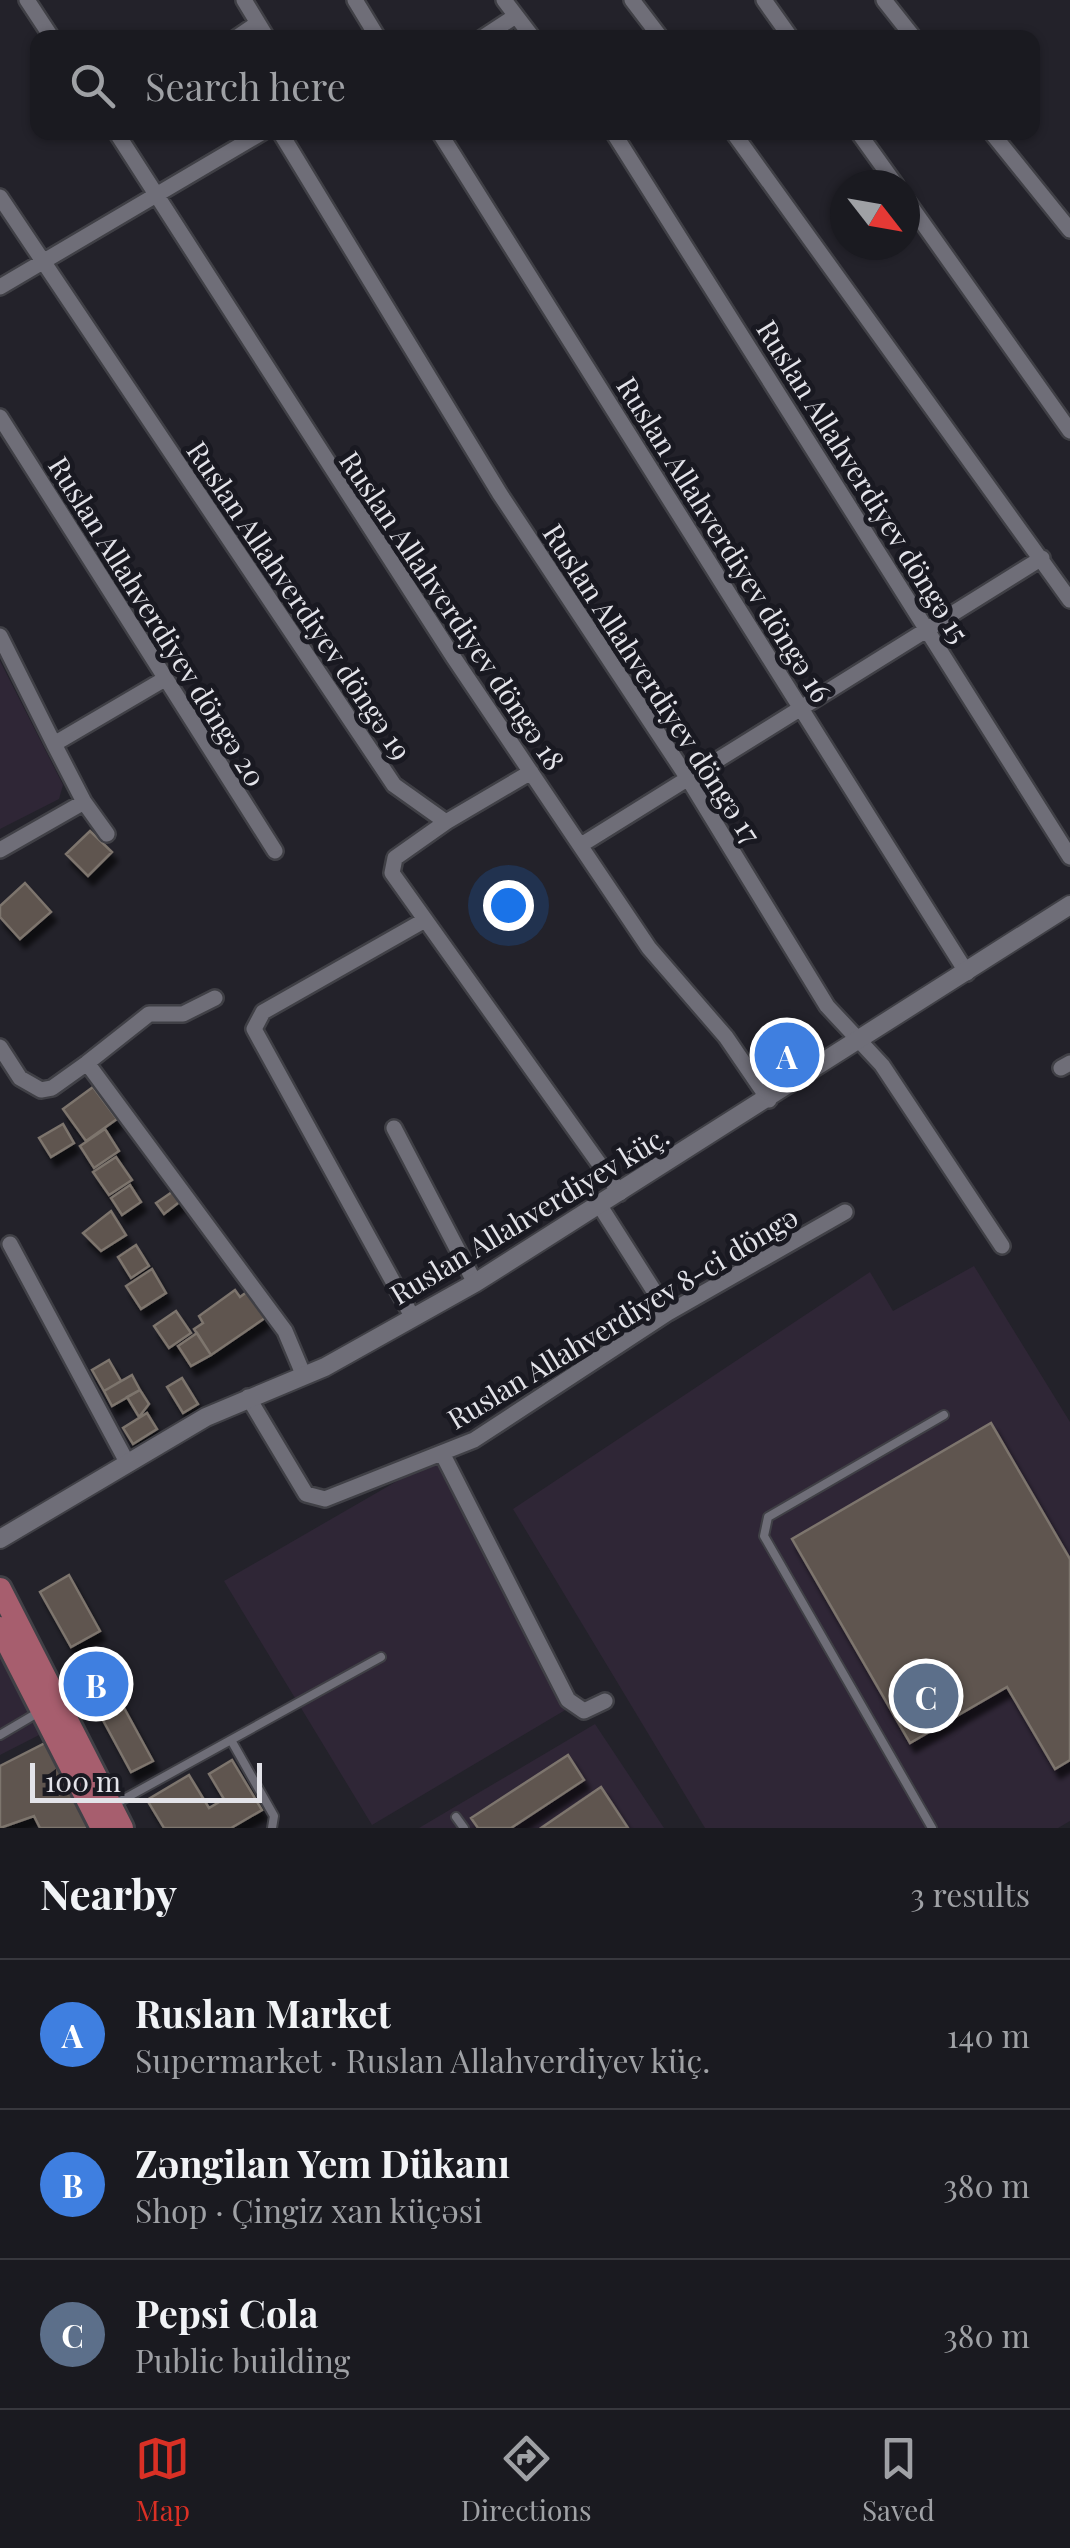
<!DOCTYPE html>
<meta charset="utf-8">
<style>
:root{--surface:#1a1a20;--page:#27272d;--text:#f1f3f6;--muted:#9fa1a5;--line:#38383e;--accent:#d93025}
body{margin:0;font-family:"Playfair Display",serif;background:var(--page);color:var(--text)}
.compass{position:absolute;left:830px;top:170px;width:90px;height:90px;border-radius:50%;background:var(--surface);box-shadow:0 2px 8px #0004;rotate:121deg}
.scale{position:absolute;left:30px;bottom:25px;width:232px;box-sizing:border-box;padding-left:10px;border:5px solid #e3e3e9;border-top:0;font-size:28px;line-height:35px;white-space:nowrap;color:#e3e3e9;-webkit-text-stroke:8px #191921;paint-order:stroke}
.you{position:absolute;left:508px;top:905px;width:35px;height:35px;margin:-25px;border:8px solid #fff;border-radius:50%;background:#1a73e8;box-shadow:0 0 0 15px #1a73e833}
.badge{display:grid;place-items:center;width:65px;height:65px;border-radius:50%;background:var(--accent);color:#fff;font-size:32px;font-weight:700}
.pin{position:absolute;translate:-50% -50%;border:5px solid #fff;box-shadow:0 2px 10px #0006}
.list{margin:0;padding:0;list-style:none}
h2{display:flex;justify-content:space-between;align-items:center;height:130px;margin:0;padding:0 40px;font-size:42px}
h2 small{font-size:32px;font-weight:400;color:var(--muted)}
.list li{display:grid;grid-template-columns:65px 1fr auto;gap:30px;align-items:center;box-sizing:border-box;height:150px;padding:0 40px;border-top:2px solid var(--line)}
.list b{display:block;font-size:38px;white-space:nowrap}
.list p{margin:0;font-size:32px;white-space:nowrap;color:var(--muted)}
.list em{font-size:32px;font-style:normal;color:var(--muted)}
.icon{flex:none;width:55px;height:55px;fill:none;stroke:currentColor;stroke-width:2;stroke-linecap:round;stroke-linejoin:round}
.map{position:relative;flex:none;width:1070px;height:1828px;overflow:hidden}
.search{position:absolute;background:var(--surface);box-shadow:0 2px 8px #0004;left:30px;right:30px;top:30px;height:110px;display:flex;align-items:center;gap:25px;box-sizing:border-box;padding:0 35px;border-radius:20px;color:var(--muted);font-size:38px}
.sheet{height:580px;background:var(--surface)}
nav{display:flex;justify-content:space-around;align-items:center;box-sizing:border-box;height:140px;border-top:2px solid var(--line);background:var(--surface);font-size:28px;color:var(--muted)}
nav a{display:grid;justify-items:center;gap:5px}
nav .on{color:var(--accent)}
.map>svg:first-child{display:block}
.industrial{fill:#2f2636}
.building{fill:#5e554f;stroke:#7d746d;stroke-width:2.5;filter:url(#shadow)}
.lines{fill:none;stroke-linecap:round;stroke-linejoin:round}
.service-casing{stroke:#404046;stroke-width:12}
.minor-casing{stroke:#404046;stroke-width:20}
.tertiary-casing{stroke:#404046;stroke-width:22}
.primary-casing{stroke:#404046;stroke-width:28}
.service{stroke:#6f6e78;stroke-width:8}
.minor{stroke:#6f6e78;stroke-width:15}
.tertiary{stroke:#6f6e78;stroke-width:18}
.primary{stroke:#a75e6e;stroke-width:22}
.labels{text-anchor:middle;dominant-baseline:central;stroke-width:10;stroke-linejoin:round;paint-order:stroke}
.street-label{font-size:28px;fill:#e3e3e9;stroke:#191921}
</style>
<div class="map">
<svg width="1070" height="1828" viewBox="0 0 1070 1828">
<defs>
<filter id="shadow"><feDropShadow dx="5" dy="9" stdDeviation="2.5" flood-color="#0009"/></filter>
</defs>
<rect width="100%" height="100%" fill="#23222a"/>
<path class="industrial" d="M0,661L63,785L59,799L0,829Z
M974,1266L1070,1422V1821L1058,1828H705L513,1509L870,1272L893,1311Z
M437,1458L567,1709L372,1825L224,1581Z
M0,1648L45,1732L0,1755Z
M595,1724L664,1828H419Z"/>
<path class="building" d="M90,831L112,852L88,876L66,854Z
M25,883L51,912L20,939L0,917V906Z
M93,1087L117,1119L86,1141L63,1109Z
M63,1124L74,1143L51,1157L39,1138Z
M105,1129L119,1151L94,1168L80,1146Z
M116,1157L132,1180L109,1195L93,1172Z
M130,1185L141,1202L122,1215L111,1198Z
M175,1190L182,1200L164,1214L156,1203Z
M111,1211L126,1235L101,1251L83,1233Z
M136,1245L149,1266L131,1278L118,1257Z
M152,1269L166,1293L141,1309L126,1286Z
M235,1290L240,1297L248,1291L265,1318L211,1355L194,1329L203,1323L199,1316Z
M176,1311L191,1333L169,1348L154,1326Z
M197,1333L211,1355L191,1366L178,1346Z
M109,1360L121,1381L104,1391L92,1370Z
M132,1375L140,1390L112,1406L104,1391Z
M182,1378L198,1404L183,1413L167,1387Z
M140,1390L149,1404L139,1417L127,1397Z
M147,1413L157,1429L133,1444L123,1428Z
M991,1423L1070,1559V1760L1055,1769L1007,1687L910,1743L792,1539Z
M69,1575L100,1631L71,1647L40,1592Z
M99,1662L153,1761L131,1772L78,1674Z
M55,1738L99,1828H40L34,1816L0,1828V1766Z
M568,1755L584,1780L511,1828H478L471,1818Z
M232,1760L262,1810L231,1828H164L147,1800L189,1775L209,1808L224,1799L209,1774Z
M601,1787L628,1828H541Z"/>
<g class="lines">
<g class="service-casing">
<path id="service" d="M0,1735L39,1712
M231,1740L274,1816L272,1828
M115,1804L381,1657
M456,1817L464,1828
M932,1828L764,1536L768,1517L944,1415"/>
</g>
<g class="minor-casing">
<path id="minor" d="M27,0L52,38
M244,0L267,38
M355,0L378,38
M504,0L533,38
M632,0L661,38
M764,0L791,38
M884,0L914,38
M236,38L258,23
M482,38L514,17
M116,132L454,658L649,948L726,1037L769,1100
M280,132L500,494L689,780L827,1006L882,1065L1002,1246
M439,132L967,973
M613,132L1070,857
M733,132L1070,600
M858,132L896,185
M991,132L1070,230
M0,197L394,785L446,822L395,858L392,873L620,1193
M905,198L1070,431
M0,287L263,132
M0,417L275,851
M0,636L54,744
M84,802L107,834
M446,822L531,772
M581,845L1042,558
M0,850L84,802L54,744L163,680
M0,1047L20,1078L41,1090L52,1088L87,1063L285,1331L304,1376
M87,1063L149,1014H183L215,998
M1061,1068L1070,1063
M394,1128L475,1283
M600,1206L668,1313
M10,1244L128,1464
M413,1318L254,1029L263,1012L425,920
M248,1397L306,1494L325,1499L474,1440L668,1313L845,1212
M442,1453L568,1700L584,1711L605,1701"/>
</g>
<g class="tertiary-casing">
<path id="tertiary" d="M0,1539L206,1417L325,1367L475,1283L1070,905"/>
</g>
<g class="primary-casing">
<path id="primary" d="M0,1589L122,1828
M0,1628L102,1828"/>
</g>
<use href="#service" class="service"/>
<use href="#minor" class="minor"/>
<use href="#tertiary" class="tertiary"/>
<use href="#primary" class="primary"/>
</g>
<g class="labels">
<g class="street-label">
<text transform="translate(864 481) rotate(58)">Ruslan Allahverdiyev döngə 15</text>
<text transform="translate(725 539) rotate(58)">Ruslan Allahverdiyev döngə 16</text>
<text transform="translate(300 600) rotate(56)">Ruslan Allahverdiyev döngə 19</text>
<text transform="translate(453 610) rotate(56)">Ruslan Allahverdiyev döngə 18</text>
<text transform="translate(158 621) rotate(58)">Ruslan Allahverdiyev döngə 20</text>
<text transform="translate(653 683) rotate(57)">Ruslan Allahverdiyev döngə 17</text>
<text transform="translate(529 1214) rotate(-31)">Ruslan Allahverdiyev küç.</text>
<text transform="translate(622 1317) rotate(-31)">Ruslan Allahverdiyev 8-ci döngə</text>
</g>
</g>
</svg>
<svg class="compass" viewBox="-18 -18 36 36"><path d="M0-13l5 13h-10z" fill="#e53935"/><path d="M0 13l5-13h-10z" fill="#9fa1a5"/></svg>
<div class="scale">100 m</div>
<div class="you"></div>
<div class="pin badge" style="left:787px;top:1055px;background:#3f7fe0">A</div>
<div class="pin badge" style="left:96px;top:1684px;background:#3f7fe0">B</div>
<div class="pin badge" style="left:926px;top:1696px;background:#5c6f8a">C</div>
<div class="search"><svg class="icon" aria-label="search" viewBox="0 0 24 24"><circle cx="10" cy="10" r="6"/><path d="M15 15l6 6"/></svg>Search here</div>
</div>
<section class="sheet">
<h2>Nearby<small>3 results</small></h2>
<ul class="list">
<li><span class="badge" style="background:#3f7fe0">A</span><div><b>Ruslan Market</b><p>Supermarket · Ruslan Allahverdiyev küç.</p></div><em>140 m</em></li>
<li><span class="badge" style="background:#3f7fe0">B</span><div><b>Zəngilan Yem Dükanı</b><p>Shop · Çingiz xan küçəsi</p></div><em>380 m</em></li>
<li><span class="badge" style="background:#5c6f8a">C</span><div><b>Pepsi Cola</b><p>Public building</p></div><em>380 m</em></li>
</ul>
</section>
<nav>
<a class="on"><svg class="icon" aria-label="map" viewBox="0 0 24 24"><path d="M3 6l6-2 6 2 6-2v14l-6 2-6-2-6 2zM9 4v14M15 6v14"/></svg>Map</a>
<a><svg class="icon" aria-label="directions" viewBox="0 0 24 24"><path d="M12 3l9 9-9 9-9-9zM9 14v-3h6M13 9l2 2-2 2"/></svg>Directions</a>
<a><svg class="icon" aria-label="saved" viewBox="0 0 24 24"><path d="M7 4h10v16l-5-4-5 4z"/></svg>Saved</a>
</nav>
